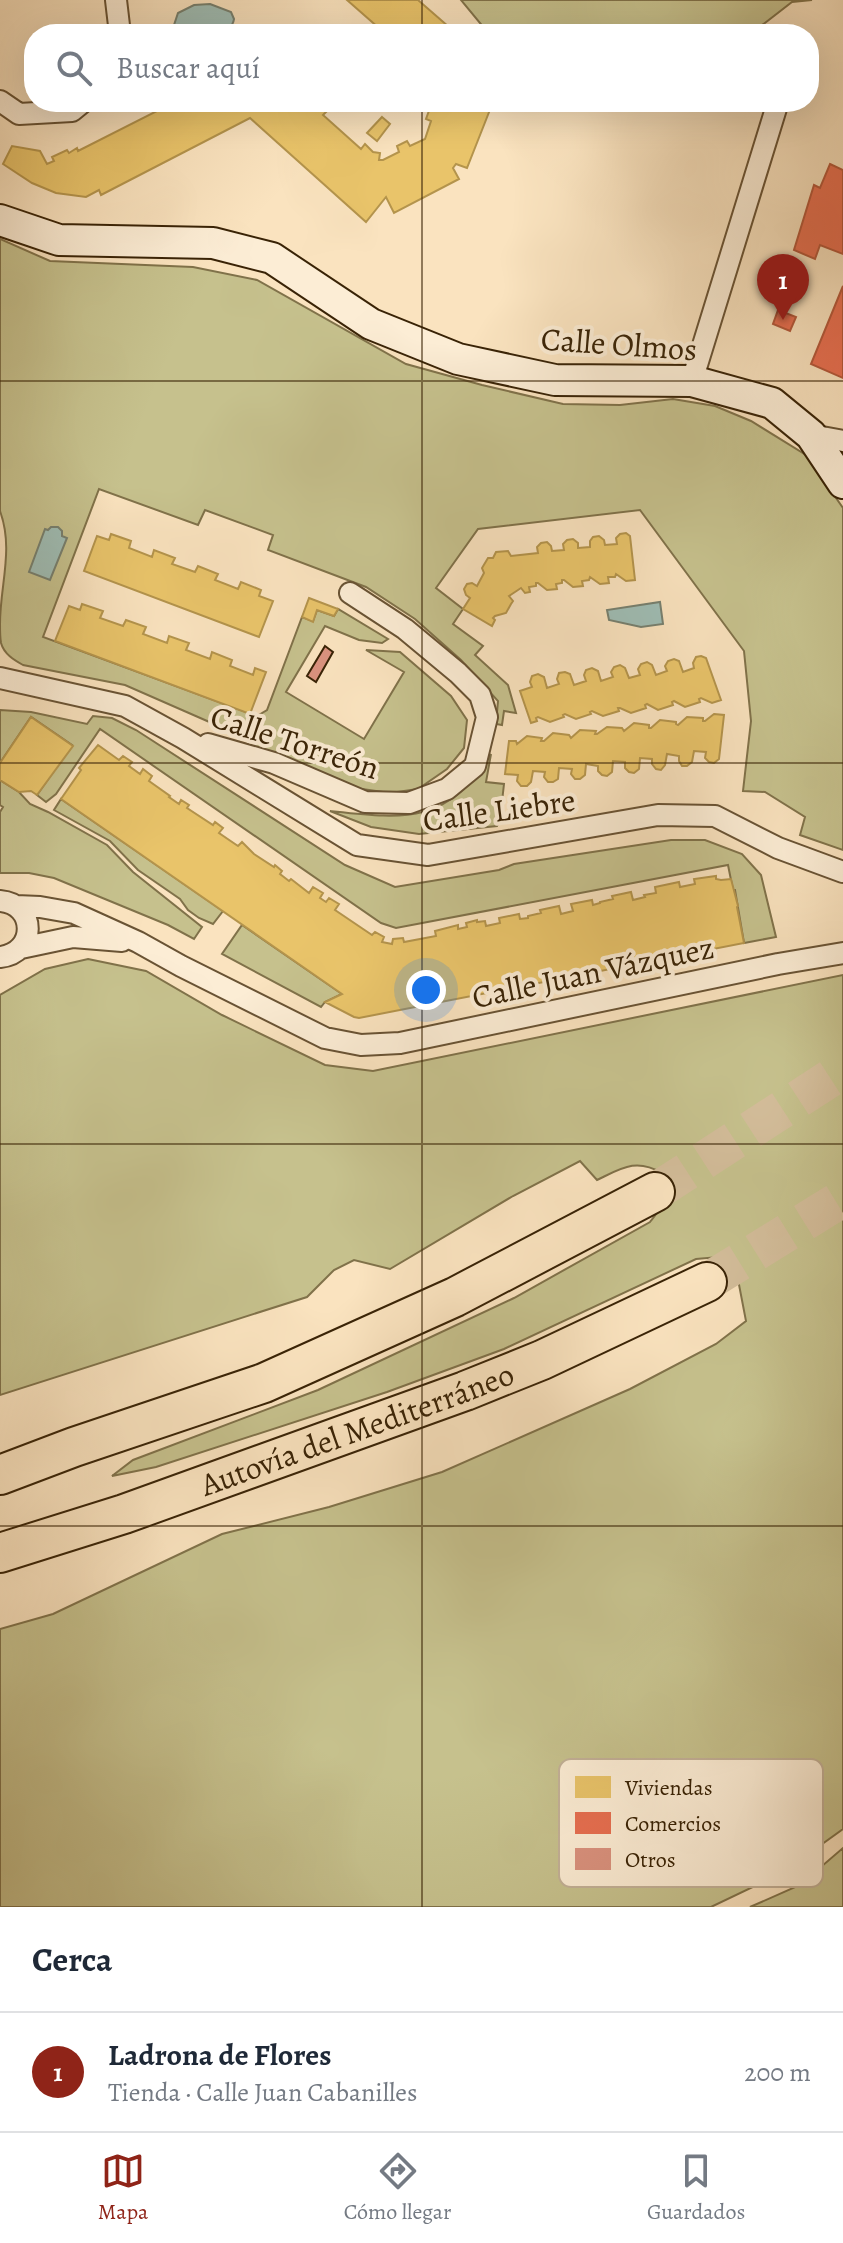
<!DOCTYPE html>
<html lang="es">
<meta charset="utf-8">
<style>
:root{--surface:#fff;--page:#f6f6f7;--text:#1f2937;--muted:#747a83;--line:#e0e1e3;--accent:#8f2418}
body{margin:0;font-family:Alegreya,serif;background:var(--page);color:var(--text)}
.you{position:absolute;left:426px;top:990px;width:28px;height:28px;margin:-20px;border:6px solid #fff;border-radius:50%;background:#1a73e8;box-shadow:0 0 0 12px #1a73e833}
.badge{display:grid;place-items:center;width:52px;height:52px;border-radius:50%;background:var(--accent);color:#fff;font-size:26px;font-weight:700}
.pin{position:absolute;translate:-50% -66px;filter:drop-shadow(0 2px 4px #0008)}
.pin::after{content:'';position:absolute;top:42px;width:28px;height:24px;background:inherit;clip-path:polygon(0 0,100% 0,50% 100%)}
.list{margin:0;padding:0;list-style:none}
h2{display:flex;justify-content:space-between;align-items:center;height:104px;margin:0;padding:0 32px;font-size:34px}
h2 small{font-size:26px;font-weight:400;color:var(--muted)}
.list li{display:grid;grid-template-columns:52px 1fr auto;gap:24px;align-items:center;box-sizing:border-box;height:120px;padding:0 32px;border-top:2px solid var(--line)}
.list b{display:block;font-size:30px;white-space:nowrap}
.list p{margin:0;font-size:26px;white-space:nowrap;color:var(--muted)}
.list em{font-size:26px;font-style:normal;color:var(--muted)}
.icon{flex:none;width:44px;height:44px;fill:none;stroke:currentColor;stroke-width:2;stroke-linecap:round;stroke-linejoin:round}
.map{position:relative;flex:none;width:843px;height:1907px;overflow:hidden}
.search{position:absolute;background:var(--surface);box-shadow:0 8px 32px #0002;left:24px;right:24px;top:24px;height:88px;display:flex;align-items:center;gap:20px;box-sizing:border-box;padding:0 28px;border-radius:32px;color:var(--muted);font-size:30px}
.sheet{height:224px;background:var(--surface)}
nav{display:flex;justify-content:space-around;align-items:center;box-sizing:border-box;height:112px;border-top:2px solid var(--line);background:var(--surface);font-size:22px;color:var(--muted)}
nav a{display:grid;justify-items:center;gap:4px}
nav .on{color:var(--accent)}
.map>svg:first-child{display:block}
.green{fill:#c6c18d;stroke:#80724a;stroke-width:2}
.water{fill:#9fbeb6;stroke:#768070;stroke-width:2}
.homes{fill:#e9c46a;stroke:#b4944c;stroke-width:2}
.shops{fill:#e76f51;stroke:#b3583a;stroke-width:2}
.building{fill:#da927f;stroke:#392306;stroke-width:2}
.lines{fill:none;stroke-linecap:round;stroke-linejoin:round}
.highway-tunnel{stroke:#d3bd9a;stroke-width:38;stroke-dasharray:38 19;stroke-linecap:butt}
.street-casing{stroke:#695334;stroke-width:24}
.secondary-casing{stroke:#392306;stroke-width:34}
.highway-casing{stroke:#392306;stroke-width:42}
.street{stroke:#fcedd5;stroke-width:20}
.secondary{stroke:#fcedd5;stroke-width:30}
.highway{stroke:#fae3bf;stroke-width:38}
.grid{fill:none;stroke:#392306;stroke-width:2;stroke-opacity:0.55}
.labels{text-anchor:middle;dominant-baseline:central;stroke-width:8;stroke-linejoin:round;paint-order:stroke}
.street-label{font-size:32px;fill:#392306;stroke:#fcedd5}
.key{fill:#fcedd5;stroke:#c2b097;stroke-width:2}
.key-label{font-size:22px;fill:#392306}
</style>
<div class="map">
<svg width="843" height="1907" viewBox="0 0 843 1907">
<rect width="100%" height="100%" fill="#fae3bf"/>
<filter id="stains"><feTurbulence type="fractalNoise" baseFrequency=".0025" numOctaves="4"/><feColorMatrix values="0 0 0 0 .2 0 0 0 0 .09 0 0 0 0 .02 0 0 0 .5 -.17"/></filter>
<radialGradient id="worn" r=".72"><stop offset=".6" stop-color="#630" stop-opacity="0"/><stop offset="1" stop-color="#630" stop-opacity=".3"/></radialGradient>
<path class="green" d="M461,0H812L792,2L757,29L745,34H489Z
M0,239L50,261L193,267L257,280L406,364L482,385L563,404L620,405L673,399L715,406L751,421L806,455L843,508V850L800,835L805,817L765,792L743,791L751,721L744,651L640,510L478,529L436,588L463,609L453,624L483,646L475,655L508,685L516,713L504,711L502,725L496,724L498,701L461,660L415,619L366,587L268,550L273,535L205,510L198,525L99,489L43,637L257,716L267,710L302,617L313,621L317,610L334,616L338,609L388,639L382,643L359,640L325,626L286,692L364,739L404,672L366,650L400,652L451,696L467,720L464,748L447,769L418,789L390,793L355,788L254,747L255,742L125,685L23,665C14,660 4,654 1,643C0,637 0,630 0,624C0,585 14,549 0,511Z
M0,710L31,712L87,724L93,716L112,718L136,730L345,865L395,887L499,870L514,864L671,840H705L742,854L761,875L776,937L744,943L735,890H733L728,865L396,928L381,923L100,729L56,794L46,802L37,795L72,745L31,717L0,763Z
M491,754L486,782L504,784L500,819L497,826L419,834L371,827L330,811C405,819 447,825 491,754Z
M0,780L19,792L30,804L48,812L107,845L133,872L202,927L194,939L168,925L54,878L29,873H0V812L3,807L0,805Z
M61,799L223,911L213,924L199,918L188,910L180,899L138,870L110,841L54,810Z
M242,925L342,994L325,1002L321,1007L222,954Z
M88,959L146,971L222,1015L325,1065L373,1071L843,975V1829L782,1873L711,1907H0V1629L53,1614L222,1534L329,1507L442,1472L630,1389L716,1344L746,1321L736,1269L719,1257L696,1259L504,1349L387,1392L156,1467L112,1476L133,1460L318,1390L514,1298L650,1222C665,1203 671,1197 662,1173C636,1158 622,1168 597,1180L580,1161L513,1196L390,1269L354,1260L334,1270L307,1297L0,1395V995L45,969Z
M843,1848V1907H750L800,1885Z"/>
<path class="water" d="M210,4L231,12L234,19C232,32 222,27 212,29L207,34H177L174,25L178,13L194,5Z
M51,527H58L62,531V536L67,538L50,580L29,572L45,529L48,530Z
M660,602L663,624L641,627L609,620L607,610Z"/>
<path class="homes" d="M347,0H418L457,34H377L380,29Z
M164,102H307L312,106L319,102L328,110L323,115L361,149L365,144L373,152L380,153L379,160H383L399,152L397,146L407,141L410,146L425,139L431,121L426,119L430,108L436,110L438,102H493L467,168L456,164L453,168L459,179L394,213L386,197L366,222L250,118L101,195L99,190L86,197L56,193L32,183L3,164L12,146L40,151L47,164L54,161L52,157L67,150L69,153L77,148L78,151L167,106Z
M382,117L390,124L377,141L367,133Z
M626,533L630,536L635,580L626,581L616,574L615,577H608L609,583L600,584L590,577L589,580L582,581L583,586L573,587L564,580H562V583L556,584L557,589L547,590L538,583H536V586L529,587L530,592L525,593L521,588L509,596L513,601L511,604L506,613L495,616L493,618L495,620L492,626L463,609L470,598L466,595L464,589L467,584L472,583L477,586L484,573L482,568L488,558H493L496,552L508,551L511,556L538,553L537,547L541,543L547,542L551,546L552,551L564,550L563,544L567,540L573,539L578,543V548L590,547V541L593,537L599,536L604,540L605,545L617,544L616,538L620,534Z
M111,534L131,541L129,548L152,557L154,550L175,558L172,564L195,572L198,566L218,574L215,580L238,589L241,582L261,590L259,596L273,601L259,637L84,571L97,536L109,540Z
M309,598L338,609L334,616L317,610L313,622L302,617Z
M82,604L103,611L100,618L123,626L126,620L146,627L143,634L167,643L169,636L189,643L186,650L210,659L212,652L232,660L230,666L253,675L255,668L266,672L250,714L55,641L69,606L80,610Z
M701,656L706,658L721,700L712,703L701,698L699,699L700,702L685,707L674,701L672,702L673,705L658,710L647,704L645,705L646,708L631,713L620,708H618L619,711L603,716L592,711L590,712L591,714L576,719L565,714L563,715L564,717L550,722L538,717L536,718L537,721L531,723L520,691L532,687L530,682L532,676L538,674L544,677L547,688L559,684L557,679L559,673L565,672L570,674L574,685L586,681L584,675L586,670L592,668L598,671L601,681L613,677L611,672L614,667L620,665L625,668L629,678L640,675L638,669L641,664L647,662L652,665L656,675L667,671L665,666L668,661L674,659L679,661L683,672L694,668L693,663L696,657Z
M714,714L724,715L719,759L714,763L709,762L705,758L706,752L694,751L692,762L687,766H682L679,761V756L667,754L665,765L661,770L656,769L652,764V759L640,758L639,769L634,773L629,772L625,768V762L613,761L612,772L607,776L602,775L598,771V766L586,764L585,775L580,779H575L571,774L572,769L559,768L558,779L553,782H548L544,777L545,772L533,771L531,782L527,786H521L517,781L518,775L505,774L509,741H516L517,744L527,736L542,738L541,741H544L553,733L569,735L571,738L580,730L596,731L595,734H597L607,727L622,728L624,731L634,723L649,725V728H651L660,720L676,722V724L678,725L687,717L703,718V721H705Z
M31,717L73,746L37,795L31,791L19,792L0,780V763Z
M98,745L119,760L123,756L132,762L129,766L140,774L143,769L152,776L149,781L170,796L169,797L179,804L181,800L189,805L187,808L213,825L215,822L223,828L219,833L238,846L242,842L254,854L274,867L275,865L282,871L280,874L289,881L291,879L309,893L313,887L323,893L320,898L326,902L329,898L339,904L335,910L372,935L375,932L384,937L382,942L392,944L393,939L403,938L404,942L436,936L435,931L458,925V929L467,927L466,923L477,920V922L485,921L486,926L500,923L499,918L519,914L520,919L528,918V916L541,913L540,910L559,906L561,914L573,911L571,904L592,900L593,905L600,903V902L613,899L612,896L631,892L633,900L645,897L644,895L656,893L655,887L679,882L680,887L695,884L694,879L716,876V879L721,880L731,879L738,906L737,907L744,943L359,1018L354,1017L325,1002L342,994L61,799L81,770L79,768Z"/>
<path class="shops" d="M830,164L843,170V254L820,245L815,259L794,250L814,185L820,188Z
M843,286V378L811,364Z
M778,310L796,317L790,331L773,324Z"/>
<path class="building" d="M325,646L333,652L316,682L307,676Z"/>
<g class="lines">
<path class="highway-tunnel" d="M655,1192L843,1070
M707,1282L843,1198"/>
<g class="street-casing">
<path id="street" d="M116,0L120,34
M0,101L19,114L72,111L83,102
M692,381L778,102
M811,435L843,441
M0,678L125,706L183,738L357,845L428,855L658,815L715,816L778,848L843,872
M208,744L274,763L365,802L409,803L447,789L475,766L487,717L480,695L458,673L405,629L350,593
M0,901C37,904 37,953 0,957
M16,906L40,907L74,913L138,942L181,966L325,1038L361,1045L400,1043L778,964L843,953
M21,948L73,937L122,941"/>
</g>
<g class="secondary-casing">
<path id="secondary" d="M0,220L59,240L213,243L272,258L371,324L458,359L555,380L692,381L772,403L811,435L843,483"/>
</g>
<g class="highway-casing">
<g id="highway">
<path d="M0,1475L74,1447L264,1383L455,1297L655,1192"/>
<path id="s1" d="M0,1553L124,1514L465,1391L542,1360L707,1282"/>
</g>
</g>
<use href="#street" class="street"/>
<use href="#secondary" class="secondary"/>
<use href="#highway" class="highway"/>
</g>
<path class="grid" d="M422,0V34M422,102V1907M0,381H843M0,763H843M0,1144H843M0,1526H843"/>
<g class="labels">
<g class="street-label">
<text transform="translate(619 344) rotate(4)">Calle Olmos</text>
<text transform="translate(295 742) rotate(18)">Calle Torreón</text>
<text transform="translate(499 810) rotate(-8)">Calle Liebre</text>
<text transform="translate(593 972) rotate(-12)">Calle Juan Vázquez</text>
<text stroke="none"><textPath href="#s1" startOffset="378">Autovía del Mediterráneo</textPath></text>
</g>
</g>
<rect x="559" y="1759" width="264" height="128" rx="12" class="key"/>
<rect x="575" y="1776" width="36" height="22" fill="#e9c46a"/>
<rect x="575" y="1812" width="36" height="22" fill="#e76f51"/>
<rect x="575" y="1848" width="36" height="22" fill="#da927f"/>
<g class="key-label">
<text x="625" y="1795">Viviendas</text>
<text x="625" y="1831">Comercios</text>
<text x="625" y="1867">Otros</text>
</g>
<rect width="100%" height="100%" filter="url(#stains)"/>
<rect width="100%" height="100%" fill="url(#worn)"/>
</svg>
<div class="you"></div>
<div class="pin badge" style="left:783px;top:320px">1</div>
<div class="search"><svg class="icon" aria-label="search" viewBox="0 0 24 24"><circle cx="10" cy="10" r="6"/><path d="M15 15l6 6"/></svg>Buscar aquí</div>
</div>
<section class="sheet">
<h2>Cerca<small></small></h2>
<ul class="list">
<li><span class="badge">1</span><div><b>Ladrona de Flores</b><p>Tienda · Calle Juan Cabanilles</p></div><em>200 m</em></li>
</ul>
</section>
<nav>
<a class="on"><svg class="icon" aria-label="map" viewBox="0 0 24 24"><path d="M3 6l6-2 6 2 6-2v14l-6 2-6-2-6 2zM9 4v14M15 6v14"/></svg>Mapa</a>
<a><svg class="icon" aria-label="directions" viewBox="0 0 24 24"><path d="M12 3l9 9-9 9-9-9zM9 14v-3h6M13 9l2 2-2 2"/></svg>Cómo llegar</a>
<a><svg class="icon" aria-label="saved" viewBox="0 0 24 24"><path d="M7 4h10v16l-5-4-5 4z"/></svg>Guardados</a>
</nav>
